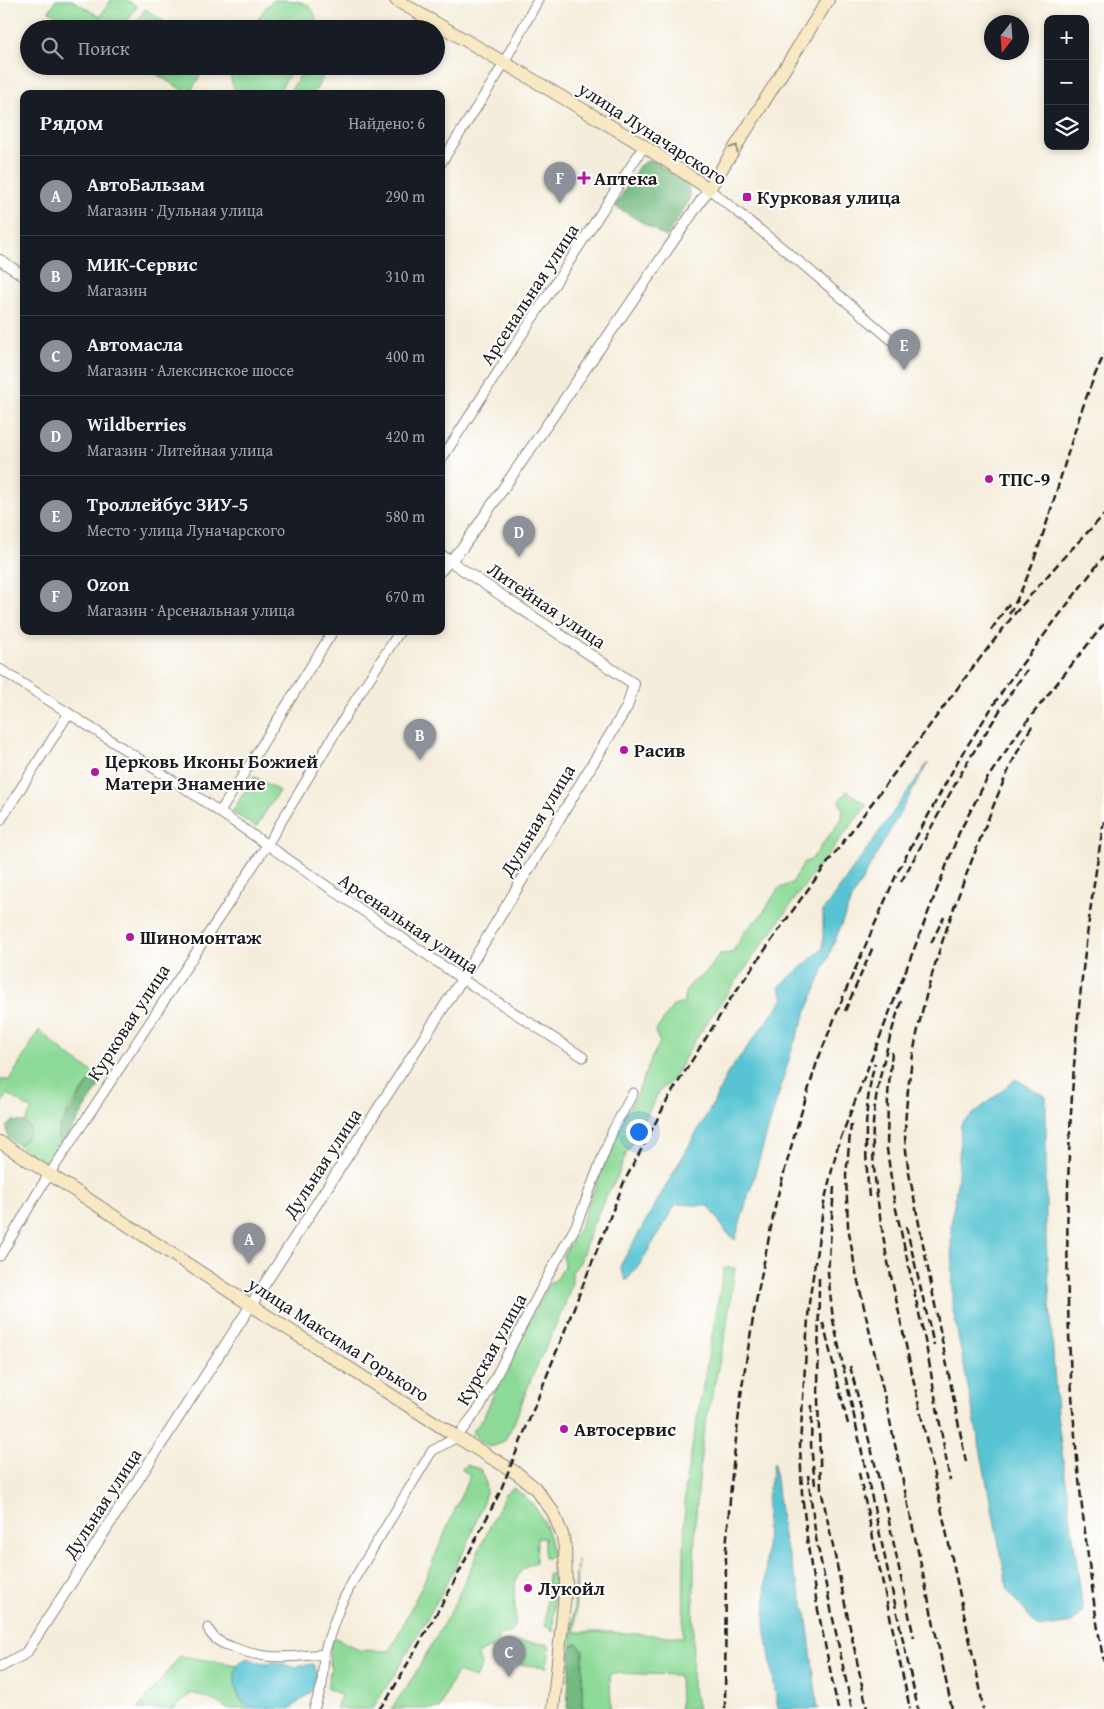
<!DOCTYPE html>
<html lang="ru">
<meta charset="utf-8">
<style>
:root{--surface:#171b24;--page:#242831;--text:#f1f3f6;--muted:#9ea1a6;--line:#363941;--accent:#8c9099}
body{margin:0;font-family:"Gentium Book Plus",serif;background:var(--page);color:var(--text)}
.controls{position:absolute;right:15px;top:15px;display:grid;overflow:hidden;border-radius:10px;box-shadow:0 2px 8px #0003}
.controls button{width:45px;height:45px;display:grid;place-items:center;padding:0;border:0;border-bottom:1px solid var(--line);background:var(--surface);color:var(--text);font:25px sans-serif}
.compass{position:absolute;left:984px;top:15px;width:45px;height:45px;border-radius:50%;background:var(--surface);box-shadow:0 2px 8px #0003;rotate:197deg}
.you{position:absolute;left:638px;top:1131px;width:18px;height:18px;margin:-12px;border:4px solid #fff;border-radius:50%;background:#1a73e8;box-shadow:0 0 0 8px #1a73e833}
.badge{display:grid;place-items:center;width:32px;height:32px;border-radius:50%;background:var(--accent);color:#fff;font-size:16px;font-weight:700}
.pin{position:absolute;translate:-50% -41px;filter:drop-shadow(0 1px 2px #0008)}
.pin::after{content:'';position:absolute;top:26px;width:18px;height:15px;background:inherit;clip-path:polygon(0 0,100% 0,50% 100%)}
.list{margin:0;padding:0;list-style:none}
h2{display:flex;justify-content:space-between;align-items:center;height:65px;margin:0;padding:0 20px;font-size:21px}
h2 small{font-size:16px;font-weight:400;color:var(--muted)}
.list li{display:grid;grid-template-columns:32px 1fr auto;gap:15px;align-items:center;box-sizing:border-box;height:80px;padding:0 20px;border-top:1px solid var(--line)}
.list b{display:block;font-size:19px;white-space:nowrap}
.list p{margin:0;font-size:16px;white-space:nowrap;color:var(--muted)}
.list em{font-size:16px;font-style:normal;color:var(--muted)}
.icon{flex:none;width:28px;height:28px;fill:none;stroke:currentColor;stroke-width:2;stroke-linecap:round;stroke-linejoin:round}
.map{position:relative;flex:none;width:1104px;height:1709px;overflow:hidden}
.search{position:absolute;background:var(--surface);box-shadow:0 2px 8px #0003;left:20px;top:20px;width:425px;height:55px;display:flex;align-items:center;gap:12px;box-sizing:border-box;padding:0 18px;border-radius:28px;color:var(--muted);font-size:19px}
.panel{position:absolute;background:var(--surface);box-shadow:0 2px 8px #0003;left:20px;top:90px;width:425px;height:545px;border-radius:10px}
.map>svg:first-child{display:block}
.green{fill:#8dda98;stroke:#547b5a}
.forest{fill:#72ba80;stroke:#476b4e}
.water{fill:#59c4d3;stroke:#3a7078}
.lines{fill:none;stroke-linecap:round;stroke-linejoin:round}
.minor-casing{stroke:#88847c;stroke-width:11}
.tertiary-casing{stroke:#88847c;stroke-width:12}
.secondary-casing{stroke:#88847c;stroke-width:14}
.minor{stroke:#fff;stroke-width:9}
.tertiary{stroke:#fff;stroke-width:10}
.secondary{stroke:#f8e8c3;stroke-width:12}
.rail{stroke:#1c1c1c;stroke-width:2.5;stroke-dasharray:8 4;stroke-linecap:butt}
.oneway{stroke:#958c78}
.poi-dot{fill:#b5179e;stroke:#fff;stroke-width:2}
.labels{text-anchor:middle;dominant-baseline:central;stroke-width:4;stroke-linejoin:round;paint-order:stroke}
.street-label{font-size:19px;fill:#1c1c1c;stroke:#fff}
.poi-label{font-size:19px;font-weight:bold;fill:#1c1c1c;stroke:#fff;text-anchor:start}
</style>
<div class="map">
<svg width="1104" height="1709" viewBox="0 0 1104 1709">
<rect width="100%" height="100%" fill="#fff"/>
<filter id="ink" filterUnits="userSpaceOnUse"><feTurbulence type="fractalNoise" baseFrequency=".02" numOctaves="2"/><feDisplacementMap in="SourceGraphic" scale="10" xChannelSelector="R" yChannelSelector="G"/><feConvolveMatrix kernelMatrix="1 2 1 2 8 2 1 2 1" color-interpolation-filters="sRGB"/></filter>
<filter id="wash" filterUnits="userSpaceOnUse"><feTurbulence type="fractalNoise" baseFrequency=".0096" numOctaves="4" result="noise"/><feDisplacementMap in="SourceGraphic" scale="20" xChannelSelector="R" yChannelSelector="G"/><feGaussianBlur stdDeviation="1.12" result="paint"/><feColorMatrix in="noise" values="0 0 0 0 0 0 0 0 0 0 0 0 0 0 0 0 0 1.4 0 .05"/><feComposite in="paint" operator="in"/></filter>
<g filter="url(#wash)">
<rect width="100%" height="100%" fill="#f5eddb"/>
<path class="green" d="M56,0H72L100,17L111,0H127L137,6L123,29H78L49,11Z
M274,0C297,0 319,0 316,29H252L266,7Z
M145,9L166,23L163,29H132Z
M149,66H206L189,94L148,69Z
M295,66L277,94H238C231,85 230,77 230,66Z
M306,67L323,78L313,94H288Z
M254,776L279,791L256,827L232,812Z
M847,791L867,805L812,875L712,1015L692,1045L673,1079L659,1092L626,1154L617,1178L605,1198L591,1229L580,1262L572,1272V1283L564,1307L531,1379L514,1423L505,1440L497,1445L489,1447L479,1441L472,1432L483,1419L506,1365L550,1283L557,1279L564,1267L563,1255L579,1229L616,1131L638,1092L652,1057L660,1043L655,1032L673,1006L684,1003C683,983 699,981 710,968C713,964 716,959 719,954L732,953L746,930L763,913L778,889L792,883L804,862L811,860L842,818L843,810L839,801Z
M39,1030L64,1052L95,1074L68,1111L59,1141L64,1142L49,1166L18,1145L26,1140L30,1127L25,1122L32,1110L8,1094L0,1106V1080H10Z
M724,1268H735L725,1337L703,1435L695,1525L692,1685L698,1709H680L679,1675L610,1673L611,1709H584L582,1705L583,1651L577,1643L571,1647L577,1561L575,1632H609L683,1637L685,1487Z
M466,1465L480,1469L485,1481L486,1492L481,1509L467,1545L437,1601L395,1674L372,1709H336L341,1695L327,1688L331,1668L329,1655L334,1637L359,1650L390,1651L422,1586L470,1475L461,1469Z
M513,1488C519,1492 525,1496 530,1501C543,1515 551,1538 553,1557L544,1558V1538H537L536,1562C496,1574 527,1622 510,1633C507,1635 502,1634 498,1634V1640L548,1644L550,1647L547,1667L502,1663L492,1659L491,1647L477,1654L482,1666L475,1678L457,1672L448,1688L440,1709H391L415,1674L452,1609L505,1494Z
M548,1574H555L553,1632L545,1626Z
M180,1656L238,1665C233,1681 235,1706 255,1709H226L220,1703L192,1693L174,1709H138Z"/>
<path class="forest" d="M647,161H654L688,186L690,194L689,201L666,237L615,206L639,166Z
M95,1074L100,1075L103,1080L64,1142L59,1141L57,1136L59,1128Z
M13,1121L25,1122L30,1127C30,1137 26,1140 18,1145C9,1140 7,1137 7,1126Z
M577,1643L583,1651L582,1705L584,1709H567L571,1647Z"/>
<path class="water" d="M928,763L851,900L793,1046L735,1240L726,1232L709,1206L676,1204L640,1264L626,1281L620,1266L714,1102L727,1074L784,998L779,987L823,948V911Z
M1016,1079L1046,1097V1240L1057,1415L1083,1611L1072,1623L1039,1628L1008,1591L952,1305L951,1225L958,1176L961,1124Z
M774,1462L783,1537L806,1612L818,1709H778L765,1626L767,1499Z
M248,1658L260,1663L275,1662L294,1667L313,1664L317,1675V1685L310,1693L290,1709L248,1708C235,1696 226,1664 248,1658Z"/>
</g>
<g filter="url(#ink)">
<g class="lines">
<g class="minor-casing">
<path id="minor" d="M441,163L496,77L538,0
M709,189L807,268L894,342
M441,460L644,146
M441,571L450,561
M0,669L186,789L462,979L583,1057
M220,812L333,631
M0,821L69,713
M0,1256L41,1187L267,845L351,707L400,631
M208,1628C212,1639 221,1643 232,1647C267,1661 288,1657 324,1654
M314,1709L322,1685L324,1654L329,1637L340,1606L353,1581L432,1451L457,1437L480,1407L550,1272L576,1226L613,1130L633,1093"/>
</g>
<g class="tertiary-casing">
<path id="tertiary" d="M0,260L24,276
M450,561L463,547L709,189
M0,1667L26,1653L462,979L627,707L634,684L441,555"/>
</g>
<g class="secondary-casing">
<path id="secondary" d="M396,0L503,62L644,146L709,189L828,0
M0,1142L252,1306L457,1437L518,1474L535,1488L553,1512L562,1534L565,1547L566,1585L553,1709"/>
</g>
<use href="#minor" class="minor"/>
<use href="#tertiary" class="tertiary"/>
<use href="#secondary" class="secondary"/>
<path class="rail" d="M1009,614C1025,587 1036,555 1046,525C1064,470 1079,407 1104,355
M991,630L1009,604
M1104,821C1063,1061 1055,1306 1087,1548C1092,1586 1096,1624 1104,1662
M901,882L968,761L1014,688L1027,670
M931,943L944,917
M901,1001C889,1040 876,1082 873,1124C871,1167 879,1210 886,1253L980,1688L983,1709
M845,1011L873,947
M892,1052L888,1095L887,1149L894,1200L926,1345L950,1481
M851,1124L846,1176L848,1226L855,1268L888,1412L952,1709
M834,1187L828,1273L833,1320L918,1709
M869,1197C865,1151 863,1107 875,1063
M906,1226L934,1345
M819,1278L818,1400L821,1489L867,1709
M823,1323L848,1424
M850,1366L885,1503L914,1638
M812,1405L811,1445L815,1485
M966,1462L909,1173C907,1160 905,1145 905,1132C908,1032 941,939 977,847C994,805 1009,762 1034,723
M859,1473L910,1709
M808,1475L816,1538L852,1709
M379,1709L388,1698L451,1588L499,1494L520,1443L624,1182L669,1097L731,998L803,896L971,670L1016,612L1064,557L1104,515
M725,1709L726,1549L732,1474L742,1387L754,1312L776,1202L795,1133L817,1062L846,990L898,871L960,757L1007,684L1104,556
M838,1709L817,1605L808,1546L802,1494L800,1445L809,1303L824,1203L838,1145L959,833L987,779L1020,730L1104,624"/>
</g>
<defs><path id="oneway-chevron" d="M-2-3.5L2.5 0L-2 3.5" fill="none" stroke-width="1.6" stroke-linecap="round" stroke-linejoin="round" transform="scale(1.25)"/></defs>
<use class="oneway" href="#oneway-chevron" transform="translate(735 148) rotate(-58)"/>
</g>
<g class="poi-dot">
<path d="M581.5 170.5h5v5h5v5h-5v5h-5v-5h-5v-5h5z"/>
<rect x="742" y="192" width="10" height="10" rx="2.5"/>
<circle cx="989" cy="479" r="5"/>
<circle cx="624" cy="750" r="5"/>
<circle cx="95" cy="772" r="5"/>
<circle cx="130" cy="937" r="5"/>
<circle cx="564" cy="1429" r="5"/>
<circle cx="528" cy="1588" r="5"/>
</g>
<g class="labels">
<g class="street-label">
<text transform="translate(653 133) rotate(33)">улица Луначарского</text>
<text transform="translate(529 294) rotate(-57)">Арсенальная улица</text>
<text transform="translate(547 605) rotate(34)">Литейная улица</text>
<text transform="translate(537 820) rotate(-59)">Дульная улица</text>
<text transform="translate(409 923) rotate(34)">Арсенальная улица</text>
<text transform="translate(128 1022) rotate(-57)">Курковая улица</text>
<text transform="translate(322 1163) rotate(-57)">Дульная улица</text>
<text transform="translate(339 1339) rotate(33)">улица Максима Горького</text>
<text transform="translate(491 1349) rotate(-61)">Курская улица</text>
<text transform="translate(102 1503) rotate(-57)">Дульная улица</text>
</g>
<g class="poi-label">
<text x="594" y="178">Аптека</text>
<text x="757" y="197">Курковая улица</text>
<text x="999" y="479">ТПС-9</text>
<text x="634" y="750">Расив</text>
<text x="105" y="761">Церковь Иконы Божией<tspan x="105" dy="22">Матери Знамение</tspan></text>
<text x="140" y="937">Шиномонтаж</text>
<text x="574" y="1429">Автосервис</text>
<text x="538" y="1588">Лукойл</text>
</g>
</g>
</svg>
<div class="controls">
<button>+</button>
<button>−</button>
<button><svg class="icon" aria-label="layers" viewBox="0 0 24 24"><path d="M12 4l9 5-9 5-9-5zM3 14l9 5 9-5"/></svg></button>
</div>
<svg class="compass" viewBox="-18 -18 36 36"><path d="M0-13l5 13h-10z" fill="#e53935"/><path d="M0 13l5-13h-10z" fill="#9ea1a6"/></svg>
<div class="you"></div>
<div class="pin badge" style="left:249px;top:1264px">A</div>
<div class="pin badge" style="left:420px;top:760px">B</div>
<div class="pin badge" style="left:509px;top:1677px">C</div>
<div class="pin badge" style="left:519px;top:557px">D</div>
<div class="pin badge" style="left:904px;top:370px">E</div>
<div class="pin badge" style="left:560px;top:203px">F</div>
<div class="search"><svg class="icon" aria-label="search" viewBox="0 0 24 24"><circle cx="10" cy="10" r="6"/><path d="M15 15l6 6"/></svg>Поиск</div>
<section class="panel">
<h2>Рядом<small>Найдено: 6</small></h2>
<ul class="list">
<li><span class="badge">A</span><div><b>АвтоБальзам</b><p>Магазин · Дульная улица</p></div><em>290 m</em></li>
<li><span class="badge">B</span><div><b>МИК-Сервис</b><p>Магазин</p></div><em>310 m</em></li>
<li><span class="badge">C</span><div><b>Автомасла</b><p>Магазин · Алексинское шоссе</p></div><em>400 m</em></li>
<li><span class="badge">D</span><div><b>Wildberries</b><p>Магазин · Литейная улица</p></div><em>420 m</em></li>
<li><span class="badge">E</span><div><b>Троллейбус ЗИУ-5</b><p>Место · улица Луначарского</p></div><em>580 m</em></li>
<li><span class="badge">F</span><div><b>Ozon</b><p>Магазин · Арсенальная улица</p></div><em>670 m</em></li>
</ul>
</section>
</div>
